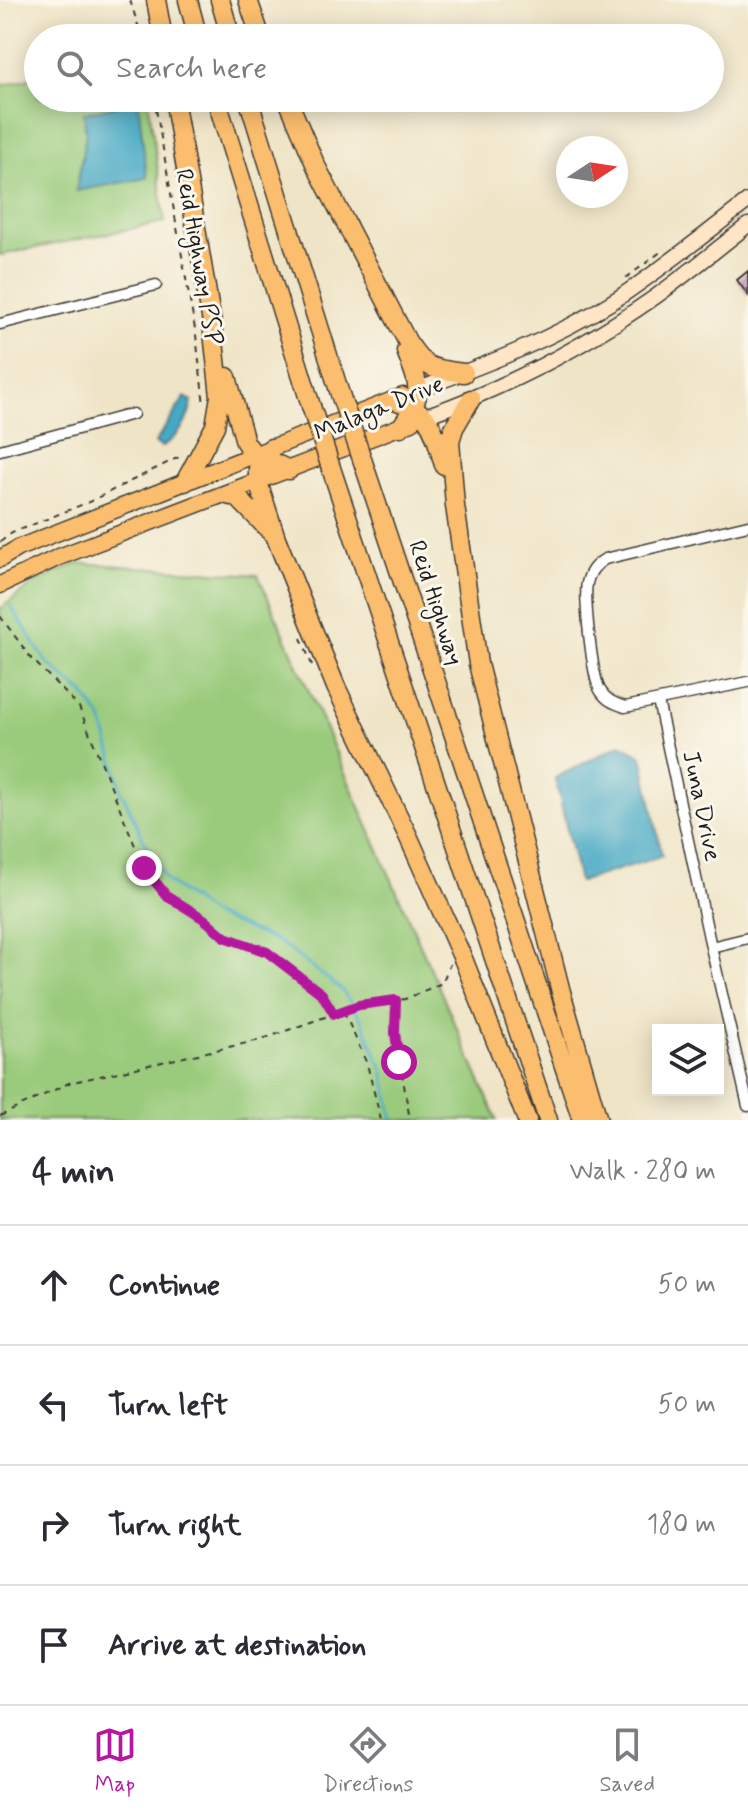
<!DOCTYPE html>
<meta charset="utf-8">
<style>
:root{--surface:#fff;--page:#f2f2f3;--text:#2b2b33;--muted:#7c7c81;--line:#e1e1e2;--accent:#b5179e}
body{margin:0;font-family:Mynerve,sans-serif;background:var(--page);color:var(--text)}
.controls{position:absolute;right:24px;bottom:24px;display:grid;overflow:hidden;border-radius:0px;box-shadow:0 4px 20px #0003}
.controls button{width:72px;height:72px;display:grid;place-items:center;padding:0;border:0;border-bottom:2px solid var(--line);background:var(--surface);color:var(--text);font:40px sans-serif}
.compass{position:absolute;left:556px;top:136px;width:72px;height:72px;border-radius:50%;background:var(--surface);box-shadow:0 4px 20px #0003;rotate:78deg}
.stop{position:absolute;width:24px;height:24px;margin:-18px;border:6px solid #b5179e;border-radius:50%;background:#fff}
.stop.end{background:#b5179e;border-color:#fff;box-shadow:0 2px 8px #0008}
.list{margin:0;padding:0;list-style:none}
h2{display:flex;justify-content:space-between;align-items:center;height:104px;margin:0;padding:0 32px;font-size:34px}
h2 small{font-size:26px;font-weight:400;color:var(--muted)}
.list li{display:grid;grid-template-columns:52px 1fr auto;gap:24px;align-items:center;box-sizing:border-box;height:120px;padding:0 32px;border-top:2px solid var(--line)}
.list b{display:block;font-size:30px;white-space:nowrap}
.list em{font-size:26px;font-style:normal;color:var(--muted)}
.icon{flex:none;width:44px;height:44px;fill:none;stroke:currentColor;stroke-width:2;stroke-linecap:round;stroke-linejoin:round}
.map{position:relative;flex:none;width:748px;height:1120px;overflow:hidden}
.search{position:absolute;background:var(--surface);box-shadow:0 4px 20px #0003;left:24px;right:24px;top:24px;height:88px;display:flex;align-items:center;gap:20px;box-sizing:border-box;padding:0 28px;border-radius:44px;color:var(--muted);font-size:30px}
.sheet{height:584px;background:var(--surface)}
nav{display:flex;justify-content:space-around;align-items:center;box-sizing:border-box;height:112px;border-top:2px solid var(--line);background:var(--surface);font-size:22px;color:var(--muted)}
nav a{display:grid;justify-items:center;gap:4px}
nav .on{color:var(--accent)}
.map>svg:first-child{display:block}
.green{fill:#9acb7b;stroke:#5b744c;stroke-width:2}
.water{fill:#44a8c4;stroke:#306270;stroke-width:2}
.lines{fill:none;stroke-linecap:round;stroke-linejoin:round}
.stream{stroke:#44a8c4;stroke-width:3}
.building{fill:#c297b2}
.street-casing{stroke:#3c3a36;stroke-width:13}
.secondary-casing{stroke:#3c3a36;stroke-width:17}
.primary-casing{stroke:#3c3a36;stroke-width:19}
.highway-casing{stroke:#3c3a36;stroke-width:21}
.path{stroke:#3c3a36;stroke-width:2;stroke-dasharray:6 6;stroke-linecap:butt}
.street{stroke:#fff;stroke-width:10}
.secondary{stroke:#fde5c5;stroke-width:14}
.primary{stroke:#fbbd6e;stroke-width:16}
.highway{stroke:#fbbd6e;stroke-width:18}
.highway-bridge-casing{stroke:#3c3a36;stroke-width:21;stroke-linecap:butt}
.highway-bridge{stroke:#fbbd6e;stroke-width:18}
.route{stroke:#b5179e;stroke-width:10}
.labels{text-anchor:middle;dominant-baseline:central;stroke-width:6;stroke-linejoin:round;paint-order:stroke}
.street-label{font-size:24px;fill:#1c1c1c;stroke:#fbf7ec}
</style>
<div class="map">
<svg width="748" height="1120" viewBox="0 0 748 1120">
<rect width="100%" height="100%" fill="#fbf7ec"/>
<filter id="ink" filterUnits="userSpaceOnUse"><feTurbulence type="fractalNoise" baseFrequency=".0125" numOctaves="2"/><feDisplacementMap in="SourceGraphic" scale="16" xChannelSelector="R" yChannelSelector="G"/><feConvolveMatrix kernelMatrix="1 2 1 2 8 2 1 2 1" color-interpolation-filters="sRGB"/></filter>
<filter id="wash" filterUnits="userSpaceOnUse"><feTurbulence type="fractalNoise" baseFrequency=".006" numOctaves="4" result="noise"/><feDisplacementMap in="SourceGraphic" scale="32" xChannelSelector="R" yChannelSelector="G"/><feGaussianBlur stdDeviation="1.8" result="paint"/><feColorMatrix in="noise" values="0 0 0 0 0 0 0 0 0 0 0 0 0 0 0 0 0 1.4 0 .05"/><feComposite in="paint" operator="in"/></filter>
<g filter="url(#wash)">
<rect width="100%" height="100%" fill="#efe4c6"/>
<path class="green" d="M38,77V98H148L165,222L0,255V86Z
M78,563L258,575L497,1120H0V609L34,583Z"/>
<path class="water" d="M138,101L147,178L76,191L86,134L84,113Z
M185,397L192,401C188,423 180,435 162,447L155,443Z
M621,744L642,756L662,856L579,882L555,778Z"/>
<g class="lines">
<path class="stream" d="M11,606L46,662L84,694L102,719L122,792L143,839L167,881L211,914L279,942L342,990L361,1019L383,1070L393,1120"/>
</g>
<g id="blocks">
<path class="building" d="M748,271V295L737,280Z"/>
</g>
</g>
<g filter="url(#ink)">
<use href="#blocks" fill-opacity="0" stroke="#3c3a36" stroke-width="2"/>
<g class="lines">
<g class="street-casing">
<path id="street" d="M0,324L156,285
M0,450L133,414
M748,525L605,559C595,565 590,571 587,583C584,599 592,676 600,690C606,700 613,703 625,707L748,682
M658,701L711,947L748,1106
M711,947L748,938"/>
</g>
<g class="secondary-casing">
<path id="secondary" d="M419,389C486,365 555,338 615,300C661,270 704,235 748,201
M425,416C505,388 585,346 655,297C687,274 717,249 748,225"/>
</g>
<g class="primary-casing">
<path id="primary" d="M0,559L18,548L403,396
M0,585L59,557L412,422"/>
</g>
<g class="highway-casing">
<path id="highway" d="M156,0L163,38
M188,0L198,38
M220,0L231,38
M248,0L261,38
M174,98L212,323L220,396L215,426L185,482
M216,98L311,406
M248,98L340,394
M287,98L316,166L407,341C427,371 430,368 464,373
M227,377L245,442L253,453L289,470
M471,399L454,428L450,441L455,506L478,664L561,992L598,1120
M394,400C433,412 433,429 444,465
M401,427C424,395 420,387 406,351
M271,448L258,468V482L276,538L336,687L409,838L464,961L527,1120
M361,456L582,1120
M331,468L548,1120
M226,495L237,497L272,533"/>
</g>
<path class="path" d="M130,0L142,38
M154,98L196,335L204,405
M626,278L662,251
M0,542L12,533L91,501L183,455
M0,616L31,658L79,707L144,868L166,895L204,919L225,937L267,952L322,994L334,1014
M301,638L312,665
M396,1001L395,1033L410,1120
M344,1012L367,1064L381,1120
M0,1116L69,1083L260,1040L359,1005L405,999L442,983L450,964"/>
<use href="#street" class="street"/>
<use href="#secondary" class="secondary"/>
<use href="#primary" class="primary"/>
<use href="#highway" class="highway"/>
<g class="highway-bridge-casing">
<path id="highway-bridge" d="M340,394L361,456
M311,406L331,468"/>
</g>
<use href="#highway-bridge" class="highway-bridge"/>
</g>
</g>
<g class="lines" filter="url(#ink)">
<path class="route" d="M144,868L166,895L204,919L225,937L267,952L322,994L334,1014L359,1005L396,1000L395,1033L399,1062"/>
</g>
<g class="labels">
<g class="street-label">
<text transform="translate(198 257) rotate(80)">Reid Highway PSP</text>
<text transform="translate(379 409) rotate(-22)">Malaga Drive</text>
<text transform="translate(435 603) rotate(72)">Reid Highway</text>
<text transform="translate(701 806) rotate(78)">Juna Drive</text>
</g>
</g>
</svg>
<div class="controls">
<button><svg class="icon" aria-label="layers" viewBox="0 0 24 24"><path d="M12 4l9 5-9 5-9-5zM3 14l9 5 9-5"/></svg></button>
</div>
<svg class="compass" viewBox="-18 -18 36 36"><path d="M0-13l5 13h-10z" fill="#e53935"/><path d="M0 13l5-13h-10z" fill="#7c7c81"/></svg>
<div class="stop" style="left:399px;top:1062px"></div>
<div class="stop end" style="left:144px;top:868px"></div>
<div class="search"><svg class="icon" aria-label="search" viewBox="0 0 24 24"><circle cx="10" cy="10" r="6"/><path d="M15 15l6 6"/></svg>Search here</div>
</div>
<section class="sheet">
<h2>4 min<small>Walk · 280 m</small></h2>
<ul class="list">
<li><svg class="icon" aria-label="ahead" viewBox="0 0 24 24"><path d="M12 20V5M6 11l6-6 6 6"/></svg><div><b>Continue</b></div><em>50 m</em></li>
<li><svg class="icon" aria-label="left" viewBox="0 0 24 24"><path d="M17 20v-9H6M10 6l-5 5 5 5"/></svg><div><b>Turn left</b></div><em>50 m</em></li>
<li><svg class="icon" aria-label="right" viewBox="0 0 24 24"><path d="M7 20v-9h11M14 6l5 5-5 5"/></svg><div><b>Turn right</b></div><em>180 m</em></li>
<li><svg class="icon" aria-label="arrive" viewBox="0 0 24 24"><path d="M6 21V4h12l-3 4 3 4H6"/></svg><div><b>Arrive at destination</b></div></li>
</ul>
</section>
<nav>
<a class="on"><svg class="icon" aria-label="map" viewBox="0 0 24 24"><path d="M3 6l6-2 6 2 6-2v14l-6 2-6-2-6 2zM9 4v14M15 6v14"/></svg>Map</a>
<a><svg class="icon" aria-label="directions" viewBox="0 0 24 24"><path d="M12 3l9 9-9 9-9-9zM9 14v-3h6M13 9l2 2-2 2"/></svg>Directions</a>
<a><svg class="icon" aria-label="saved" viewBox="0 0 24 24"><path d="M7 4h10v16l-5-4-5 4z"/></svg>Saved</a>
</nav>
